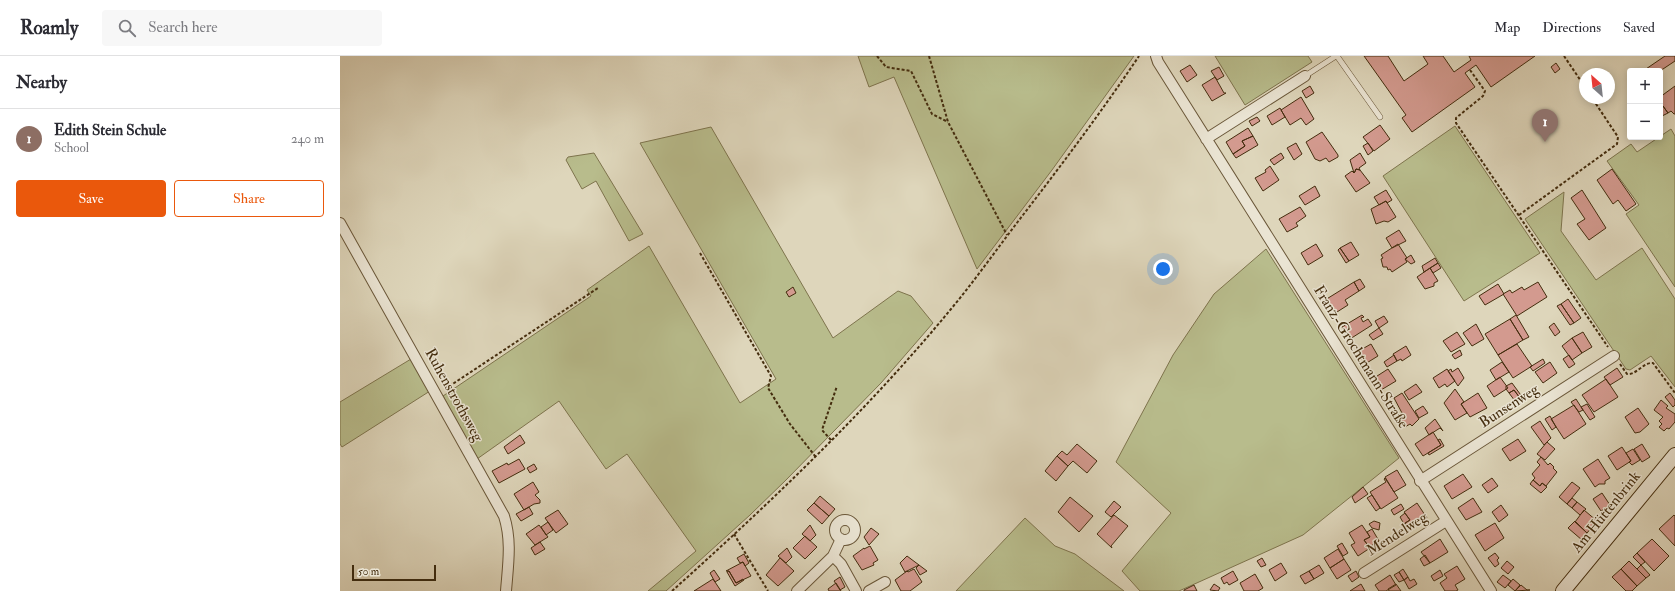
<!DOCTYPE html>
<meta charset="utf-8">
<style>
:root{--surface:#fff;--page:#f7f7f7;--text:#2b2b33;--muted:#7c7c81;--line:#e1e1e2;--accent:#ea580c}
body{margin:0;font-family:"IM FELL Double Pica",serif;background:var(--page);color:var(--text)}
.controls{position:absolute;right:12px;top:12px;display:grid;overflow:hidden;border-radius:4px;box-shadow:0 2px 10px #0003}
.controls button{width:36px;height:36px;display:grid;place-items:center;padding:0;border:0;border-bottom:1px solid var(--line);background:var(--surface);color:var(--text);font:20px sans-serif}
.compass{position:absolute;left:1239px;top:12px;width:36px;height:36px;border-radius:50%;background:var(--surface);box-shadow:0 2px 10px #0003;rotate:333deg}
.scale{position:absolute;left:12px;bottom:10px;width:84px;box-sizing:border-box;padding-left:4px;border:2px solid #442d0e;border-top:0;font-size:11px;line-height:14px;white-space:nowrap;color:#442d0e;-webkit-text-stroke:3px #eae4d3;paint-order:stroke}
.you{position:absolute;left:823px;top:213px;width:14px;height:14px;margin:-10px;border:3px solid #fff;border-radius:50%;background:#1a73e8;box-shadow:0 0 0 6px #1a73e833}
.badge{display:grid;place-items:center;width:26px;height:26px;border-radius:50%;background:var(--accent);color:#fff;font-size:13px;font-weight:700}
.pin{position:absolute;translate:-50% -33px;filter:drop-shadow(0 1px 2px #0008)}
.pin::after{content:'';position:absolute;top:21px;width:14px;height:12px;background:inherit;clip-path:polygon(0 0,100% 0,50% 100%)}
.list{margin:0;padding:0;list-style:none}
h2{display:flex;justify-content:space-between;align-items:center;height:52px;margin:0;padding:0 16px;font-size:17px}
h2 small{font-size:13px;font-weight:400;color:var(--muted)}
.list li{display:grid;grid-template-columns:26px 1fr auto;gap:12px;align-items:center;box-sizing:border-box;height:60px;padding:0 16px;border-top:1px solid var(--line)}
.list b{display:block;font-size:15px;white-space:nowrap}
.list p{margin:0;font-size:13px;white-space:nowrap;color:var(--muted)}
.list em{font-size:13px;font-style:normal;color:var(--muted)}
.actions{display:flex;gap:8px;padding:12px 16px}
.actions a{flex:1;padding:9px 0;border:1px solid var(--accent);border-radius:4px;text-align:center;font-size:14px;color:var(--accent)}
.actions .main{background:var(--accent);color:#fff}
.icon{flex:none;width:22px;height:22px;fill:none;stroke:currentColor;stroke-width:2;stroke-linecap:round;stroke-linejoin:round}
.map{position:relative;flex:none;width:1335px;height:535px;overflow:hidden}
header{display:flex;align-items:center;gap:24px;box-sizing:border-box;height:56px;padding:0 20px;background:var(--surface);border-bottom:1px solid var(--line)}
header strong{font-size:19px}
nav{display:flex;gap:22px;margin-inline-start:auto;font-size:14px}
.search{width:280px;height:36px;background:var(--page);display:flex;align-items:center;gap:10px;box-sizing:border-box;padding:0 14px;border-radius:4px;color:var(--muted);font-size:15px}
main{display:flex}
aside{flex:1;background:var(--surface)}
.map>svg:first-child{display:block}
.green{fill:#b8bc8c;stroke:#7e744d}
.building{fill:#d39a8f;stroke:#442d0e}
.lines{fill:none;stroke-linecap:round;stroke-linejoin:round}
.lane-casing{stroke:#6a5739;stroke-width:6}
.street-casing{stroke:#6a5739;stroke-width:12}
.secondary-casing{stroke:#442d0e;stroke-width:16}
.path{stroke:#442d0e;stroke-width:2;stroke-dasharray:3 2;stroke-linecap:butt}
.lane{stroke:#eae4d3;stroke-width:5}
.street{stroke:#eae4d3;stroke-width:10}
.secondary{stroke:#eae4d3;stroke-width:14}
.labels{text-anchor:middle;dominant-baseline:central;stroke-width:3;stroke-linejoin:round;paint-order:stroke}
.street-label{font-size:15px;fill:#442d0e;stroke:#eae4d3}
</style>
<header>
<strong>Roamly</strong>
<div class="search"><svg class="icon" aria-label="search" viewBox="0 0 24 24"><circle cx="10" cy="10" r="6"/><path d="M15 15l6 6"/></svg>Search here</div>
<nav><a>Map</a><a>Directions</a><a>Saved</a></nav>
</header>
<main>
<aside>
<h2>Nearby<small></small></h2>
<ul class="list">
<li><span class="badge" style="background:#8d6e63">1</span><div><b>Edith Stein Schule</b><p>School</p></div><em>240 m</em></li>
</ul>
<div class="actions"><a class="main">Save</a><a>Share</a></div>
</aside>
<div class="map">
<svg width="1335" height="535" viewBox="0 0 1335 535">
<rect width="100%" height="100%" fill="#ded6bb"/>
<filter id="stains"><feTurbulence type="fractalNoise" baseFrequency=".005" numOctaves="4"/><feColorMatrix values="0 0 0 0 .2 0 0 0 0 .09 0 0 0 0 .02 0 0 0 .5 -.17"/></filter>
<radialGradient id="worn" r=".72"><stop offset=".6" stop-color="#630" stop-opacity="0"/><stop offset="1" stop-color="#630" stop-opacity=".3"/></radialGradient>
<path class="green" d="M518,0H794L712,114L637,213L554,21L529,31Z
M875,0H968L972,6L905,49Z
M1115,70L1200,197L1124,245L1043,120Z
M371,71L493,282L558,235L571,240L593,267L541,327L446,424L410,459L326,535H308L356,495L287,398L266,413L219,345L137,403L103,340L251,240L247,234L309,190L400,347L436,323L300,87Z
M1331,73L1335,80V231L1286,158L1299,149L1267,105L1291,88L1297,96Z
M254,97L303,178L289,185L256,125L242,133L226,104L228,101Z
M1224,136L1221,175L1256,224L1302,192L1335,243V331L1311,300L1290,314L1286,313L1185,163Z
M926,193L1059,402L963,479L839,535H800L782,515L831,457L776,406L833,299L874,238Z
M71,303L90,335L2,391L0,388V346Z
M685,462L715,490L735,498L784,535H616Z"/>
<path class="building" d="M1024,0H1048L1064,25L1088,8L1083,0H1103L1114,16L1131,4L1129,0H1195L1151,31L1136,9L1125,17L1135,31L1072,76L1062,62L1066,59Z
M1325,0H1335V5L1320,15H1303Z
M1216,7L1220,13L1215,17L1211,11Z
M850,9L857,19L847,26L840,15Z
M879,11L884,20L877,24L871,15Z
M875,21L884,37H886L872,45L862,29Z
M970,30L974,37L966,42L962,35Z
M1335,30V58H1334L1331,55L1328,57L1320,46V41Z
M961,41L974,63L966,69L961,62L950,69L941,54Z
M1323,50L1328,57L1322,60L1320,51Z
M940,52L945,61L932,69L927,60Z
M917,61L920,65L912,70L909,65Z
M1040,69L1050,83L1034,95L1023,81Z
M908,72L913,80L902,85L905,90L893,98L886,86Z
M982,76L998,99V101L989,106L986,102L980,105L975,103L966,86Z
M913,80L918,89L896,102L893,98L905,90L902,85Z
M956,87L962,98L954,104L947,92Z
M1028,87L1033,95L1028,99L1023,90Z
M941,97L944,102L934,109L930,104Z
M1020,97L1026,107L1019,112L1020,114L1016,113L1014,117L1010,104Z
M930,110L939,124L923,135L915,122L926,116L925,114Z
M1016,113L1020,114L1030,127L1016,136L1005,120L1012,115L1014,117L1015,116Z
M1272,113L1296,148L1286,155L1278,144L1273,148L1257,124Z
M975,130L980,140L965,149L959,140Z
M1046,134L1052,144L1047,147L1046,145L1039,149L1034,141Z
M1242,134L1266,172L1249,184L1237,168L1245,163L1231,142Z
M1046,145L1056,161L1048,166L1044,165L1036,168L1031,153Z
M960,151L966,160L956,167L958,170L947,176L939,163Z
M1059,174L1066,185L1052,192L1046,182Z
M1011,186L1019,199L1009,205L1000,192Z
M976,188L983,200L968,209L961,197Z
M1058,188L1067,202L1065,203L1067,206L1052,216L1050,213L1048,214L1047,211H1043L1041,203L1043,202L1041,199Z
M1000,192L1009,205L1006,207L998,194Z
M1071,199L1075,206L1071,208L1065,203Z
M1095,202L1098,207L1084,216L1082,210Z
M1098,207L1101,212L1093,217L1090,212Z
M1090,212L1098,225L1094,227V230L1085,233L1077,221Z
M1020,223L1025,231L1019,235L1014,226Z
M1014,226L1019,235L1005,244L1008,249L997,256L996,254L993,256L985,244Z
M1198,226L1207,241L1177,260L1163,238L1170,234L1172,237L1182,231L1184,234Z
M1158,228L1164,238L1145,249L1139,240Z
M453,231L456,237L449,241L446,236Z
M1228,243L1241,262L1234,267L1221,248Z
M1221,248L1234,267L1230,269L1217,250Z
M1022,259L1024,261L1021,262L1023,266L1028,263L1032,269L1010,283L1002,271Z
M1176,259L1189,281L1183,284L1170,263Z
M1044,260L1048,266L1039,272L1035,265Z
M1170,263L1183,284L1158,299L1145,278Z
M1214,267L1220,276L1215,280L1209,271Z
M1136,268L1144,283L1132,290L1123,277Z
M1039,272L1043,278L1033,284L1029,279Z
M1117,276L1125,288L1111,296L1103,285Z
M1243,276L1252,291L1242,297L1232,282Z
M1232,282L1242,297L1232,304L1222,290Z
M1031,288L1038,300L1025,308L1017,296Z
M1177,288L1192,310L1173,322L1158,299Z
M1066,290L1071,299L1062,305L1061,303L1057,305L1053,298Z
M1120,294L1122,299L1115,303L1112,299Z
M1054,299L1057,305L1047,311L1044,306Z
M1229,299L1235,308L1229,312L1223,303Z
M1203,303L1205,307L1193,315L1190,311Z
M1162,306L1169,316L1156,324L1150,314Z
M1210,306L1217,317L1203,327L1195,316Z
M1118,312L1124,322L1118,330L1108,315L1111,313L1112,316Z
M1277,312L1283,321L1270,329L1264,321Z
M1048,313L1056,325L1041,334L1034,322Z
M1107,313L1115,325L1107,331L1105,328L1099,332L1093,322Z
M1160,321L1168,332L1154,341L1147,330Z
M1266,323L1278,341L1254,356L1242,339Z
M1172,327L1183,342L1176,347L1175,345L1180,342L1174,334L1169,337L1166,333V330Z
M1076,328L1082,336L1069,344L1064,336Z
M1115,333L1124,346L1121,348L1127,357L1115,364L1104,347Z
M1174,334L1180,342L1175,345L1169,337Z
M1062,337L1079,363L1072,370L1070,368L1065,371L1058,360L1062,357L1054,342Z
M1138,337L1147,352L1130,361L1121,348Z
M1330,337L1335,344V349L1333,351L1325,341Z
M1236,343L1243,354L1239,356L1231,346Z
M1321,344L1328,350L1326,352L1335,358V366L1329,373L1327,372L1324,375L1319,371L1322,368L1319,365L1323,361L1314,354Z
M1247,348L1255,361L1250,364L1241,351Z
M1234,349L1246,368L1224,383L1211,363Z
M1083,350L1088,357L1079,362L1075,355Z
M1298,352L1309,368L1300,376L1295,377L1285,361Z
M1210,360L1216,371L1212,374L1205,363Z
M1095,363L1103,375L1100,372L1089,379L1085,372Z
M1200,365L1211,382L1204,389L1191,371Z
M1093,376L1101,389L1083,400L1075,388Z
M180,379L185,387L168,398L164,391Z
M1100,383L1104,390L1089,399L1088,397L1101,389L1098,384Z
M1178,383L1186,395L1170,405L1162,393Z
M1207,386L1215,393L1205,404L1197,398Z
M737,388L757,405L747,417L733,405L728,410L717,400L722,395L727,399Z
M1302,388L1310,401L1302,406L1294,393Z
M1282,391L1291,405L1277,414L1268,400Z
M1293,393L1300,404L1292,409L1289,406L1291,405L1286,397Z
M717,400L728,410L716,425L705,415Z
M1201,401L1208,409L1210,407L1214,411L1213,412L1217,416L1206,430L1202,427L1200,430L1193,424L1195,422L1192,418L1200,409L1197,406Z
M179,403L185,413L159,427L152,415L167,407L168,409Z
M1258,403L1270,422L1265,425V428H1259L1255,431L1243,413Z
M194,408L197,413L190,417L187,412Z
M1057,414L1066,429L1054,436L1045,421Z
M1123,418L1132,431L1112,443L1104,430Z
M1045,422L1058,442L1041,453L1030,436L1046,426L1044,423Z
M1152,422L1158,430L1148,437L1142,429Z
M1193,424L1200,430L1202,427L1207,431L1201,437L1190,428Z
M193,426L199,436L195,439L200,444V447L194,448L184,454L174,438Z
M1232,426L1240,432L1227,448L1219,441Z
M1023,431L1028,438L1015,447L1012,441Z
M1262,437L1270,449L1261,455L1253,443Z
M1032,439L1040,452L1036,455L1027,442Z
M480,440L495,453L489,460L474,447Z
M730,441L753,460L739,476L718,456Z
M1133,442L1142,456L1126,464L1118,452Z
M1232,442L1237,446L1232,452L1227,448Z
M774,445L781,451L771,461L765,456Z
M1237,446L1246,453L1240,459L1232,452Z
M474,447L489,460L482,468L467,454Z
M1077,447L1087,462L1069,473L1065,467L1070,464L1064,456Z
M1061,448L1064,453L1054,459L1051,454Z
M1161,449L1168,459L1159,466L1152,456Z
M189,451L193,458L181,465L176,458Z
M218,454L228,468L216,477L205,462Z
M1244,454L1257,465L1247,477L1235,466Z
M1065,457L1070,464L1064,468L1060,461Z
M774,459L788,470L771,490L772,492L757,478Z
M1334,459L1335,460V490L1319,473Z
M1034,465L1040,467L1039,474L1032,472L1029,468Z
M1235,465L1247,477L1242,484L1228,472Z
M208,466L213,474L206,479L201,471Z
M1155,467L1164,482L1145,495L1135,479Z
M199,469L208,481L195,489L186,478Z
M470,469L476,479L470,485L462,478Z
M1022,469L1030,481L1024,484L1030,492L1018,500L1011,489L1015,487L1009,477Z
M531,472L539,478L529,489L524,481Z
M1032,473L1039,485L1029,491L1024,484L1030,481L1027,476Z
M465,480L477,491L465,503L453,492Z
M1100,483L1108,496L1090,507L1081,496Z
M1312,483L1329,500L1314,515L1297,497Z
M200,486L205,493L195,499L191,492Z
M1002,487L1008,497L1003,500L997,490Z
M530,490L538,504L533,507L534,509L522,514L513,500L524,492V493Z
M447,492L452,501L446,507L438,500Z
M998,493L1004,503L990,512L984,502Z
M1155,497L1159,502L1157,504L1159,508L1155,511L1148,502Z
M1297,497L1305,506L1301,509L1293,501Z
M404,498L409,507L405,510L403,506L400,507L397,502Z
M1085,499L1090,507L1084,510L1080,503Z
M567,500L579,509L565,516L560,507Z
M440,502L454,515L438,530L426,519Z
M922,502L926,509L921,511L917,505Z
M1004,503L1011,514L997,523L990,512Z
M1167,505L1174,511L1168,518L1161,512Z
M1289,505L1306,522L1297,530L1281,513Z
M403,506L411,520L396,527L389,515H386Z
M941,507L947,517L935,525L929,514Z
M579,509L587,515L580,519L576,512Z
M979,509L984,517L974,523L969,515Z
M1301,509L1310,519L1306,522L1297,513Z
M1117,510L1125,523L1115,529L1118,534L1116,535H1105L1100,527L1107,522L1104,518Z
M574,513L582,526L570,535H561L555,524L567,515L568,516Z
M1063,513L1068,521L1064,524L1059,516Z
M1281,513L1297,530L1292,535H1286L1272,521Z
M374,514L380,523L375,526L370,517Z
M1100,514L1103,520L1094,525L1091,520Z
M389,515L396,527L403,523L404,524L395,530L387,516Z
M893,515L898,524L889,529L887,526L884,528L881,522Z
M969,515L974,523L965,528L960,520Z
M1016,515L1019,521L1012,526L1008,520Z
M1059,516L1064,524L1059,526L1054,519Z
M915,518L923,532L918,535H904L900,527Z
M1050,519L1056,529L1046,535H1039L1035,529Z
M1163,519L1171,525L1165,532L1157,526Z
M500,521L505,531L500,534L494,525Z
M1068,521L1070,525L1074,523L1077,528L1069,533L1064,524Z
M373,523L381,535H354Z
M1173,523L1180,529L1175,535L1168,529Z
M496,527L501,535H489L488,533Z
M874,528L880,532L878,535L870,534Z
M1021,528L1025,535H1010L1013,533Z
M1056,528L1061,535H1049L1048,533Z
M854,529L857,535H844V534Z
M1181,529L1187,534H1190L1175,535Z"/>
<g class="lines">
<g class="lane-casing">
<path id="lane" d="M997,0L1040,61
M965,20L996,0"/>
</g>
<g class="street-casing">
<path id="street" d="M816,0L818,6L1151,535
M866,83L965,20
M0,167L164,460C172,485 168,509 166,535
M1080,425L1274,300
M495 474a10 10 0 1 1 20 0a10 10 0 1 1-20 0Z
M493,500L501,508L516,535
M1024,517L1106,465
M457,535L493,500L501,483
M529,535L545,526"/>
</g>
<g class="secondary-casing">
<path id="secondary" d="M1223,535L1335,399"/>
</g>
<path class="path" d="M537,0L546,11L571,15L592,58L608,66
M589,0L608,66L667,179
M1224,0L1245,31
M1130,14L1145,35L1143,40L1116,62V67L1268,291
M1179,159L1277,88L1278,81L1252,42
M360,197L431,320L428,332L450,368L475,400
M1280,308L1287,318C1297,319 1303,306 1313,307L1335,337
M105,333L258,232
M491,384L482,374L497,330
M394,478L428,535
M332,535C430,447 527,355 611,253C636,223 659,190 683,159C723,107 762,55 799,0"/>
<use href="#lane" class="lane"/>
<use href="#street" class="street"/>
<use href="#secondary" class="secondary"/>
</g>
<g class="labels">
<g class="street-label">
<text transform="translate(1021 301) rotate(58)">Franz-Grochtmann-Straße</text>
<text transform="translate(114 339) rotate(61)">Ruhenstrothsweg</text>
<text transform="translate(1169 350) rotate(-33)">Bunsenweg</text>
<text transform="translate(1266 456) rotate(-51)">Am Hüttenbrink</text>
<text transform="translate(1057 478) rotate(-32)">Mendelweg</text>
</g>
</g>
<rect width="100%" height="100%" filter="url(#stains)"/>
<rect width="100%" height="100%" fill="url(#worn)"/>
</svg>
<div class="controls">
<button>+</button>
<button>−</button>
</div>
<svg class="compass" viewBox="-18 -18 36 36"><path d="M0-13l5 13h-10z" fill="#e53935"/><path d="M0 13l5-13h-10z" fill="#7c7c81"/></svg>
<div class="scale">50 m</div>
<div class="you"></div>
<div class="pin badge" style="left:1205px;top:86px;background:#8d6e63">1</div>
</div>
</main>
